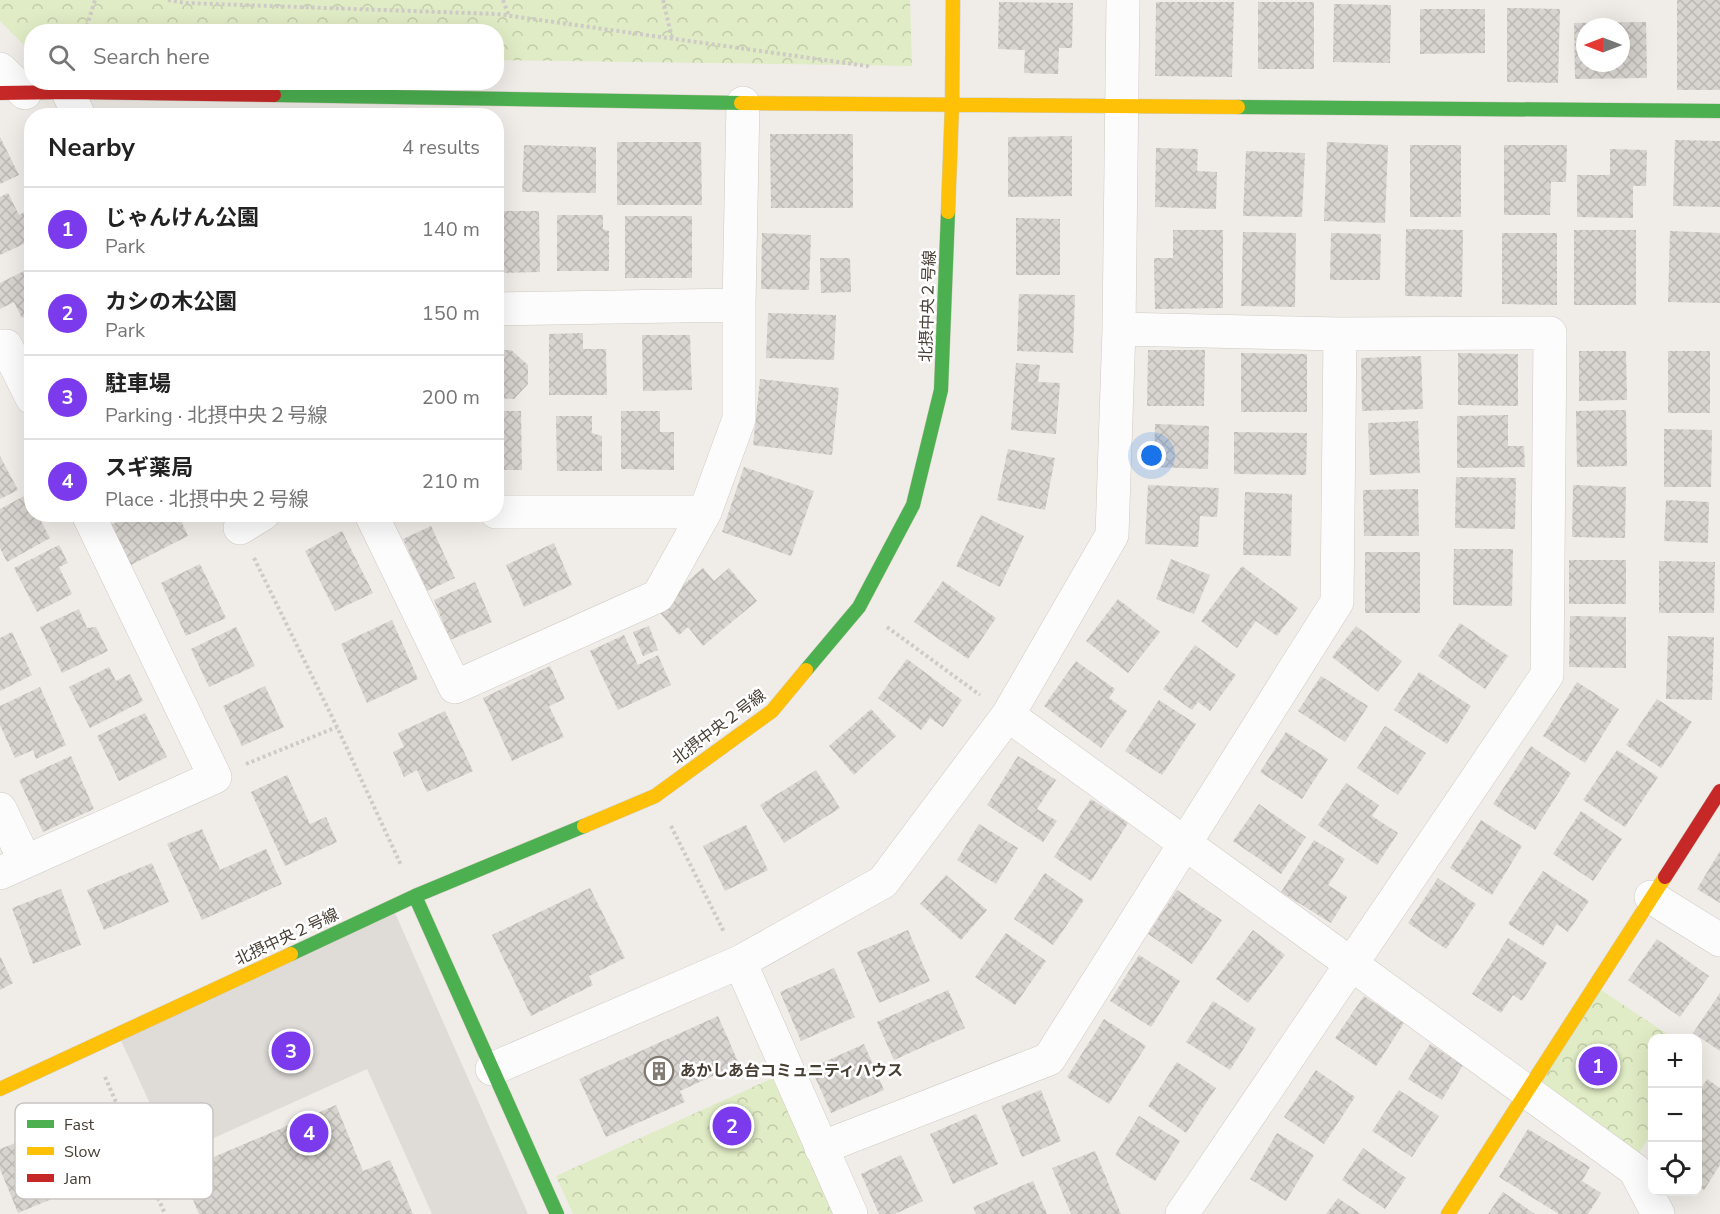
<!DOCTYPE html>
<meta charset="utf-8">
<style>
:root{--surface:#fff;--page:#f6f6f6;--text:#222;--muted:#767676;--line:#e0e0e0;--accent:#7c3aed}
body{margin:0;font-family:"Nunito Sans","Noto Sans JP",sans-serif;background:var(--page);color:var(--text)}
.controls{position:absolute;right:18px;bottom:18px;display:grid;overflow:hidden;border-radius:12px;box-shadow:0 6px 24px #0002}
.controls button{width:54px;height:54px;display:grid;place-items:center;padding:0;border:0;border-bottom:2px solid var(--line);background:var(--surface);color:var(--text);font:30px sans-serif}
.compass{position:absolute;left:1576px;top:18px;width:54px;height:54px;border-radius:50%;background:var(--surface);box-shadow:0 6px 24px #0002;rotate:270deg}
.you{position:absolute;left:1152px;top:456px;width:21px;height:21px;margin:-15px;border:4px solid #fff;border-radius:50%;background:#1a73e8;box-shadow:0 0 0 9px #1a73e833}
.badge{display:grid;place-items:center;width:39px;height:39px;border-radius:50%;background:var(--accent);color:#fff;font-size:20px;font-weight:700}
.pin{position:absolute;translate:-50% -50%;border:3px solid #fff;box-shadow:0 2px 6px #0006}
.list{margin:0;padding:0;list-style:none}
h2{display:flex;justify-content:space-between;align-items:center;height:78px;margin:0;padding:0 24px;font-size:26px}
h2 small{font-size:20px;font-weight:400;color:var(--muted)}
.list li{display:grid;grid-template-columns:39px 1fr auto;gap:18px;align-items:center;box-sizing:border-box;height:84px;padding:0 24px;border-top:2px solid var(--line)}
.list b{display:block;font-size:22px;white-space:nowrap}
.list p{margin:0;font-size:20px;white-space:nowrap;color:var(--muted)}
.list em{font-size:20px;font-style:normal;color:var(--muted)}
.icon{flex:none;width:33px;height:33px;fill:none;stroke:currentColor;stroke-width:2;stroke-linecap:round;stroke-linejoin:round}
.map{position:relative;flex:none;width:1720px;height:1214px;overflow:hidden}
.search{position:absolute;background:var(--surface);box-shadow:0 6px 24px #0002;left:24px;top:24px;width:480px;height:66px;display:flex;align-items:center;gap:15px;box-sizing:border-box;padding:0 21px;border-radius:24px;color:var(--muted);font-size:22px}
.panel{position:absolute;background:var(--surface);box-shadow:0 6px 24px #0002;left:24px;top:108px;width:480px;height:414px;border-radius:24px}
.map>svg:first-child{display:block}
.park{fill:url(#park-crowns)}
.parking{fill:#dfdcd8}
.building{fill:url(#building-cross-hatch);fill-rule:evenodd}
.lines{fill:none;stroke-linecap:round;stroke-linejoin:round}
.street-casing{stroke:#cecbc5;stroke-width:34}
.fast-casing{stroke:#d2ccbf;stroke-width:15}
.slow-casing{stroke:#d2ccbf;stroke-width:15}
.jam-casing{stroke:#d2ccbf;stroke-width:15}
.path{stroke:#cecbc6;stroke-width:4;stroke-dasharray:3 3;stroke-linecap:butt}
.street{stroke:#fdfcfc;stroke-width:33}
.fast{stroke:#4caf50;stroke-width:14}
.slow{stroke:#ffc107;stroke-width:14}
.jam{stroke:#c62828;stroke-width:14}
.labels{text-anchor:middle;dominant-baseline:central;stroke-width:5;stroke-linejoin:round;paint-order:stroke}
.street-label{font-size:16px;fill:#473e34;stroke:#fff}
.poi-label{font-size:16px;font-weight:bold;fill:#473e34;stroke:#fff;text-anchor:start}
.key{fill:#fff;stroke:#c8c5c2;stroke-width:1.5}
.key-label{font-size:16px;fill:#473e34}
</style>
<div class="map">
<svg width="1720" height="1214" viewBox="0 0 1720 1214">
<defs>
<pattern id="park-crowns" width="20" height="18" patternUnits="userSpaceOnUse" patternTransform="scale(1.5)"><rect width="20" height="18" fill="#e0ecc5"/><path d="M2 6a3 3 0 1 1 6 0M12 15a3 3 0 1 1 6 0" fill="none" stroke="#c2cbaa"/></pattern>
<pattern id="building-cross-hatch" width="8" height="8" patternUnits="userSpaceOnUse" patternTransform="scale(1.5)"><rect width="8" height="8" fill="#d8d4cf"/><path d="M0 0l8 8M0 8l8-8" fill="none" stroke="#bbb7b2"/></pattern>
</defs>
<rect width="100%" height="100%" fill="#f0ede8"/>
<path class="park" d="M0,0H910L912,66L497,60L496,32H32L31,52L0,21Z
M1595,986L1673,1038H1652V1133L1637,1156L1526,1093Z
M775,1077L837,1214H573L556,1176Z"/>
<path class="parking" d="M392,906L528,1214H432L367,1069L174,1156L118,1034Z"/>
<path class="building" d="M1677,0H1720V90H1677Z
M999,2L1073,3L1072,48H1059L1058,74L1024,73L1025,50L998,49Z
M1156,2H1234L1232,77L1155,76Z
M1258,2H1314V69H1258Z
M1334,4L1391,5L1390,63L1333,62Z
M1507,8L1560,9L1558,83L1507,82Z
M1420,9H1485V53L1420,54Z
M1646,22L1647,78L1575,79L1574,23ZM1585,27H1621V63H1585Z
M770,134H853V208H771Z
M1072,136V196L1008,197V137Z
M0,137L19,175L0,184Z
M1675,140L1720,141V207L1673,206Z
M617,142H701L702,205H617Z
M1327,142L1388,145L1385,223L1324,221Z
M524,145L596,147V193L522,192Z
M1410,145H1461V217H1410Z
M1504,145H1567L1566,182H1551L1550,215H1504Z
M1156,148L1198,149L1197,171L1217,172L1216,209L1155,207Z
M1610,149L1647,150L1646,186H1633V218L1577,217V175H1610Z
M1246,151L1305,153L1302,217L1243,216Z
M8,193L19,215L32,208V240L0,255V197Z
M496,211H539L540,272L496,273Z
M557,215H603V229L609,231V271H557Z
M625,216H692V278H625Z
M1016,218L1060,219V275H1016Z
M1406,229L1463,230L1462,297L1405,296Z
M1173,230H1223V308L1155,309L1154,258H1173Z
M1574,230H1636V305H1574Z
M1670,231L1720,233V303L1668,302Z
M1243,232L1296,233L1295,307L1241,306Z
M762,233L811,235L809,290L761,289Z
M1331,233L1381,234L1380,280H1330Z
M1502,233H1557V305L1502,304Z
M820,258H850L851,292L821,293Z
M32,267V313L22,318L14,302L0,309V283Z
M1019,294L1075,295L1073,353L1017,351Z
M768,313L836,315L834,360L766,358Z
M583,333V349H606L607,395H549V334Z
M642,335H690L692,390L643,391Z
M496,350H511L528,365V384L514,399L496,398Z
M1148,350H1205L1204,406H1147Z
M1579,351H1626L1627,400L1579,401Z
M1668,351H1710V413H1668Z
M1241,353L1307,354V412H1241Z
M1458,353L1518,354V406L1458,405Z
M1421,356L1423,409L1362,411L1361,358Z
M1016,363L1040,365L1038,382L1060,383L1056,434L1011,430Z
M760,379L839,388L832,455L753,445Z
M1626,410L1627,466L1577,467L1576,411Z
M496,411H521L522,470H496Z
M621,411H660V432H674V470L621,469Z
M1508,415V446H1524L1525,467L1457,468V416Z
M556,416H592V433L602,436V471H557Z
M1418,421L1420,473L1370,475L1368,423Z
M1155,424L1209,426L1208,469L1154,467Z
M1664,429L1712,430L1711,487H1664Z
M1234,432L1307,433L1306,475L1234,474Z
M1008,449L1055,458L1045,510L997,500Z
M0,456L18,490L0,499Z
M744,467L814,491L791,556L722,532Z
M1456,477L1516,478L1515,529L1455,528Z
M1148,485L1219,488L1217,517L1200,516L1198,547L1145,544Z
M1573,485L1626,487L1625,538L1572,537Z
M1418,489L1419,536H1364L1363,490Z
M1245,492L1292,494L1291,556L1243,555Z
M26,495L32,505V514H37L50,538L7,562L0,548V509Z
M1666,500L1709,502L1708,543L1664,541Z
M133,514H178L188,536L131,565L111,525Z
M981,515L1024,536L1000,587L956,566Z
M431,526L455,578L427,591L403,539Z
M342,531L373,593L335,611L305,551Z
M554,543L572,585L524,607L506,565Z
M59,545L68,563L59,567L72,594L37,612L14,568Z
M1454,549H1513L1512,606L1453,605Z
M1365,552H1420V613H1365Z
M1171,559L1210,575L1194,614L1156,599Z
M1569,560H1626V604H1569Z
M1659,561L1715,562L1714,613H1659Z
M200,564L226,618L186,636L161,583Z
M1242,566L1298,608L1277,636L1256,621L1237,648L1201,621Z
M703,568L714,581L729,568L757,601L703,646L688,627L679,635L656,608Z
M943,581L996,618L968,659L914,622Z
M475,582L492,622L450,640L434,600Z
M1118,599L1160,632L1128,673L1086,641Z
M79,609L87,628L96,627L108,651L62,673L40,627Z
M1570,616L1626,617V668L1569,667Z
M392,620L418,679L367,703L341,644Z
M1460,623L1508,656L1485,689L1438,656Z
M649,626L658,650L643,656L633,632Z
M1356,626L1402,661L1378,692L1332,657Z
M236,627L255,666L209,687L191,649Z
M12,632L32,675L0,691V638Z
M624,635L638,665L658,655L671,685L618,710L590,651Z
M1668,636L1714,637L1712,700L1666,699Z
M1195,645L1236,675L1210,711L1198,702L1192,710L1163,689Z
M907,659L962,700L943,727L930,718L921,730L878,698Z
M1076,661L1115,689L1109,698L1127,711L1101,748L1044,706Z
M550,666L565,699L549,706L564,737L512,761L483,698Z
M109,667L116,681L130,674L143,701L90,728L69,687Z
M1419,672L1471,706L1447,744L1394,710Z
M1321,676L1368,706L1345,742L1298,711Z
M1577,682L1619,709L1585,763L1543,736Z
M265,686L284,727L242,746L223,706Z
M40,687L66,745L36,759L33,750L15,758L0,725V706Z
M1657,699L1692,722L1661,768L1626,745Z
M1159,700L1196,724L1162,775L1125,751Z
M871,709L896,736L854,775L829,746Z
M445,711L473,771L427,792L417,770L404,777L393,752L404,747L398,733Z
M145,713L167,757L119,781L97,736Z
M1385,726L1426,753L1398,795L1357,768Z
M1286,732L1328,759L1302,799L1260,772Z
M1531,746L1571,773L1535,830L1493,804Z
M1617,750L1658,777L1625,827L1583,800Z
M71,756L94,809L43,832L19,780Z
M1018,756L1056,780L1037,809L1057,821L1043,842L987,805Z
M816,770L840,808L784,843L760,805Z
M287,775L310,824L326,817L337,842L285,866L251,792Z
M1346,783L1379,805L1372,816L1398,833L1377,865L1318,825Z
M1091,799L1128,823L1091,881L1054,857Z
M1259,804L1306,837L1281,874L1233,841Z
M1581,811L1622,839L1593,881L1553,854Z
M1481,820L1522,846L1492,895L1450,868Z
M979,824L1018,848L996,884L957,860Z
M746,825L768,870L725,891L703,846Z
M202,829L220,870L266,849L282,884L202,920L167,844Z
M1314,840L1345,859L1328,885L1347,897L1331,923L1281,892Z
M1720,851V903L1697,889Z
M152,863L169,902L104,930L87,890Z
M1543,871L1589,901L1568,932L1557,924L1543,946L1508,924Z
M1045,873L1084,900L1053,945L1014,919Z
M946,875L987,910L961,940L920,904Z
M1438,878L1476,904L1446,949L1408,923Z
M590,888L625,958L589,976L593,985L531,1016L492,935Z
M61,889L81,945L33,964L12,908Z
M1177,890L1222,920L1192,964L1148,934Z
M908,930L930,981L879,1003L857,952Z
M1253,930L1285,955L1248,1003L1216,979Z
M1006,933L1046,961L1015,1005L975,977Z
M1508,938L1547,963L1522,1001L1513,995L1501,1013L1472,994Z
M1657,939L1709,976L1680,1017L1628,980Z
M1139,955L1180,981L1151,1027L1110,1001Z
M0,956L13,983L0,990Z
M834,968L855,1017L801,1041L780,992Z
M948,990L965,1028L894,1060L877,1022Z
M1720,993V1051L1693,1033Z
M1364,996L1404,1023L1376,1066L1335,1038Z
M1213,1001L1256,1029L1230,1070L1186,1042Z
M718,1016L739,1064L680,1091L685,1102L606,1137L579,1079Z
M1104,1019L1146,1046L1109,1104L1067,1077Z
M864,1044L884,1090L831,1113L811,1068Z
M1430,1044L1463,1065L1442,1100L1408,1079Z
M1177,1062L1216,1088L1186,1133L1148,1106Z
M1316,1070L1355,1097L1324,1144L1284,1117Z
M1707,1079L1720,1088V1165L1704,1190L1698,1186V1093Z
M1041,1090L1061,1141L1022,1157L1001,1106Z
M1399,1090L1439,1116L1412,1157L1372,1131Z
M336,1105L363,1171L390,1160L413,1214H199L181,1171Z
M976,1114L998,1164L953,1184L930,1134Z
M1139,1116L1180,1141L1155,1181L1115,1155Z
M1528,1129L1590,1167L1582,1181L1601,1193L1588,1214H1559L1499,1177Z
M1277,1133L1314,1155L1286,1201L1250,1179Z
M36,1135L61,1195L18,1213L0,1169V1149Z
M1363,1148L1406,1178L1385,1209L1342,1180Z
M1095,1151L1121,1214H1071L1052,1168Z
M901,1155L923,1201L895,1214H879L861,1174Z
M1033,1181L1047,1214H976L973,1207Z
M1503,1192L1535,1214H1488Z
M1338,1198L1361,1214H1326Z"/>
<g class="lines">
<g class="street-casing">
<path id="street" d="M0,69L25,93
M68,92L79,116
M496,309L739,305
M1119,329L1340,334L1550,333L1547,675L1182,1214
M0,346H6L32,398
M496,512H705
M371,514L455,687L658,596L705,512L739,419V305L743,103
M240,528L263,514
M1008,715L1635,1170L1658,1214
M0,809L25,861
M0,873L215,777L88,514
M1651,897L1720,940
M740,962L851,1214
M492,1069L740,962L883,882L1008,715L1112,535L1119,329L1123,0
M821,1148L1049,1059L1337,602L1340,334"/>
</g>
<g class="fast-casing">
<path id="fast" d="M274,95L741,103
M1238,107L1720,111
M806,670L859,607L913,505L941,390L948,212
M415,896L557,1214
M291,954L415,896L584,826"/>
</g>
<g class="slow-casing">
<path id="slow" d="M741,103L1238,107
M948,212L952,105L953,0
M584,826L655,796L772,711L806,670
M0,1089L291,954
M1448,1214L1665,877"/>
</g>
<g class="jam-casing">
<path id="jam" d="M0,93L68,92L274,95
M1665,877L1720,791"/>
</g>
<path class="path" d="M168,0L185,3L497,14L867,66L870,69
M503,0L509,16
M663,0L672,38
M85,32L95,0
M254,558L337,727L401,865
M887,627L980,695
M246,764L337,727
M671,826L724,932
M105,1077L165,1214"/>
<use href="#street" class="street"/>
<use href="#fast" class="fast"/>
<use href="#slow" class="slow"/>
<use href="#jam" class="jam"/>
</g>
<defs>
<g id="building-ring" transform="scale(1.5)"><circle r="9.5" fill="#fff" stroke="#827b73" stroke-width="1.5"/><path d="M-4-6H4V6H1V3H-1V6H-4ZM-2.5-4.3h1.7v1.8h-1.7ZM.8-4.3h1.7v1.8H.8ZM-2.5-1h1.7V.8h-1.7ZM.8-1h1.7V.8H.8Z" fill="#827b73"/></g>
</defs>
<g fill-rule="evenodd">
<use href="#building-ring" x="659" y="1071"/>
</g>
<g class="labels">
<g class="street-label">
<text transform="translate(928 306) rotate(-88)">北摂中央２号線</text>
<text transform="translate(719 727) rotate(-37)">北摂中央２号線</text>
<text transform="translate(287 937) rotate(-25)">北摂中央２号線</text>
</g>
<g class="poi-label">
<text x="680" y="1071">あかしあ台コミュニティハウス</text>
</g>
</g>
<rect x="15" y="1103" width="198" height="96" rx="9" class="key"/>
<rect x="27" y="1120" width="27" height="8" fill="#4caf50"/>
<rect x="27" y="1147" width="27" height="8" fill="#ffc107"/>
<rect x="27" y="1174" width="27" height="8" fill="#c62828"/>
<g class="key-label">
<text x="64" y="1130">Fast</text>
<text x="64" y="1157">Slow</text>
<text x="64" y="1184">Jam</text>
</g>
</svg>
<div class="controls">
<button>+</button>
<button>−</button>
<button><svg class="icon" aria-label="locate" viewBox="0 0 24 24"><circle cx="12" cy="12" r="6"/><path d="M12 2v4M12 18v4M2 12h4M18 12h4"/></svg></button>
</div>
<svg class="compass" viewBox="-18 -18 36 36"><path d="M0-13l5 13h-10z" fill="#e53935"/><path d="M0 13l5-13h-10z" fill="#767676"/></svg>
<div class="you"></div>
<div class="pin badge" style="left:1598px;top:1066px">1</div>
<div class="pin badge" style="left:732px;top:1126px">2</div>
<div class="pin badge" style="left:291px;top:1051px">3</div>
<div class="pin badge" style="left:309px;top:1133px">4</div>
<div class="search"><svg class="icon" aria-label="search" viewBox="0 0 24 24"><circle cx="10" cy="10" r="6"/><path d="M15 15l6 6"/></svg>Search here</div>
<section class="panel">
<h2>Nearby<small>4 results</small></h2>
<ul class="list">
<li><span class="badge">1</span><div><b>じゃんけん公園</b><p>Park</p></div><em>140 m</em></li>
<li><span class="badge">2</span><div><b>カシの木公園</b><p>Park</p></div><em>150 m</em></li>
<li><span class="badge">3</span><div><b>駐車場</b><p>Parking · 北摂中央２号線</p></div><em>200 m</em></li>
<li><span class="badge">4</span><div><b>スギ薬局</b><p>Place · 北摂中央２号線</p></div><em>210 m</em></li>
</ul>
</section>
</div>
